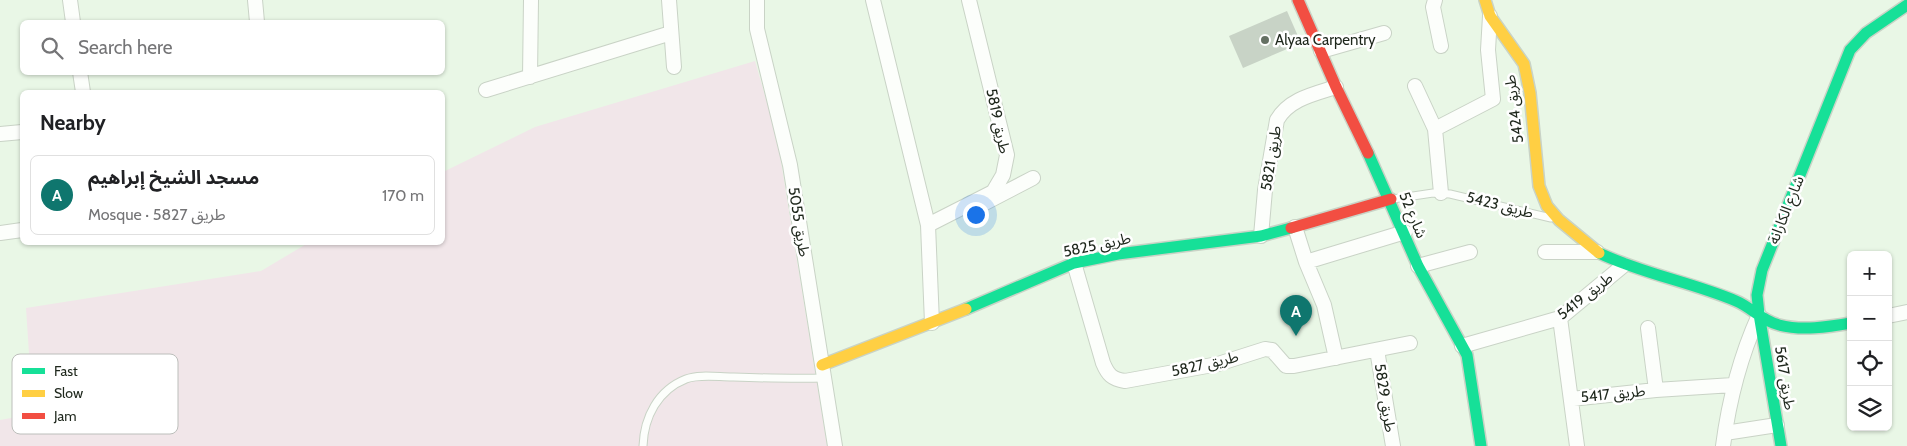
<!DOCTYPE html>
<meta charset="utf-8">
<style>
:root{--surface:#fff;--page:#f6f6f6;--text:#202124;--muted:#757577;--line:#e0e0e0;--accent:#0f766e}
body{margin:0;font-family:Cabin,"Noto Sans Arabic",sans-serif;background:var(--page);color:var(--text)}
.controls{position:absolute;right:15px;bottom:15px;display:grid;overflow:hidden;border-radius:8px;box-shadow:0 1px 4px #0004}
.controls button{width:45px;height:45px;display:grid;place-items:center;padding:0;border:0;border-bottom:1px solid var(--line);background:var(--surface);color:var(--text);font:25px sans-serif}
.you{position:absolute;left:975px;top:214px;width:18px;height:18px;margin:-12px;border:4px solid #fff;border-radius:50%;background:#1a73e8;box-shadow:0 0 0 8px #1a73e833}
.badge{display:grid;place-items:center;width:32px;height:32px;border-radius:50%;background:var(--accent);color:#fff;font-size:16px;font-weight:700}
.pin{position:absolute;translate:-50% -41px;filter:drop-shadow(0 1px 2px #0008)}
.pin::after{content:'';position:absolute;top:26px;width:18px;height:15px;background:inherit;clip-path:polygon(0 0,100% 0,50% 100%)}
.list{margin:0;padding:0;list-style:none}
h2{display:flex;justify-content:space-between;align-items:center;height:65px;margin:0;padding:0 20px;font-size:21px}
h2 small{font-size:16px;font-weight:400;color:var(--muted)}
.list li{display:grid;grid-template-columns:32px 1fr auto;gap:15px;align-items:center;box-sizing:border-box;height:80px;margin:0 10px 10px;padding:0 10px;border:1px solid var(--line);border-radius:8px}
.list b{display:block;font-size:19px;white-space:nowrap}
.list p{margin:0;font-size:16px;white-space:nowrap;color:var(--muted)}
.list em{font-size:16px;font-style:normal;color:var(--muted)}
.icon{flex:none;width:28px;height:28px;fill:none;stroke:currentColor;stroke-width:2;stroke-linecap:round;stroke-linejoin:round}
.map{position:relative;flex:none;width:1907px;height:446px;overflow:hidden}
.search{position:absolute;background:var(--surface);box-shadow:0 1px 4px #0004;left:20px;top:20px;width:425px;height:55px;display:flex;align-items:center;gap:12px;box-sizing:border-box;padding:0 18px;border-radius:8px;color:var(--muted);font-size:19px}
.panel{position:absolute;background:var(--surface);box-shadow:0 1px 4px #0004;left:20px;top:90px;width:425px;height:155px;border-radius:8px}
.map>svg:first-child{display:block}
.green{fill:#f1e6e9}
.building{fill:#c8d3c6}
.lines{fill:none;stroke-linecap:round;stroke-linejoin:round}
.lane-casing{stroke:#c9d3c6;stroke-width:9}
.street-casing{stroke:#c9d3c6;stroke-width:16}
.fast-casing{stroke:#c9d3c6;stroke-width:14}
.slow-casing{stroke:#c9d3c6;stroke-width:14}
.jam-casing{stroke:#c9d3c6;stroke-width:14}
.lane{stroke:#fcfefb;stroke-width:7}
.street{stroke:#fcfefb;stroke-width:14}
.fast{stroke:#16e098;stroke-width:11}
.slow{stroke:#ffcf43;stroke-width:11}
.jam{stroke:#f24e42;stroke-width:11}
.poi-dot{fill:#657063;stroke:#fff;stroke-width:2}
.labels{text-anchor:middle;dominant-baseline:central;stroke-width:5;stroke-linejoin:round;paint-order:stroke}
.poi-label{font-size:15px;fill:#1e271c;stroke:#fff;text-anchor:start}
.street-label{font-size:15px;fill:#1e271c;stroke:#fff}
.key{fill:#fff;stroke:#bcbebb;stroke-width:1}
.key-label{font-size:14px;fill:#1e271c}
</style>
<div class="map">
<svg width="1907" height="446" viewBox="0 0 1907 446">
<rect width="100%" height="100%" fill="#e9f7e6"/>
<path class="green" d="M755,61L777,137L827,446H0V420L33,414L26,308L261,271L308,243L442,242L443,172L535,127Z"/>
<path class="building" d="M1287,11L1301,43L1243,68L1229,36Z"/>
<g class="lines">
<g class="lane-casing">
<path id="lane" d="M1393,199L1433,193L1450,194L1551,218
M643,446C644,417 658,390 686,379C699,374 718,377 732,377C763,378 793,379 824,378"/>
</g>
<g class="street-casing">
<path id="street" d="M70,0L73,22
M255,0L257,22
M669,0L674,67
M757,0V29L790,165L835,446
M873,0L928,225
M1435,0L1433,7L1441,46
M1321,51L1384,33
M80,72L83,92
M530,77L531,0
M1415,86L1435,129
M486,90L671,33
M0,134L22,132
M1441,193L1435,129L1493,99L1488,50L1490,16
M985,203L1033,178
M1295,227L1306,262L1324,305L1336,358
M0,233L22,230
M1261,236L1265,190L1277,120C1289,99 1314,94 1336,87
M1545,252H1597
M1306,262L1405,232
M1074,263L1103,363C1108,375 1112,379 1125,381L1218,364L1265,349L1272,350L1286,366H1294L1410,343
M1418,266L1470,252
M1888,316L1907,312
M1560,318L1577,446
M932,323L928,225L993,192L1003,175L1007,155L969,0
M1648,328L1656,390
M1462,346L1560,318L1624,265
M1377,350L1393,446
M1571,399L1656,390L1733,385
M1725,433L1777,425
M1723,446C1729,400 1740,357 1759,315"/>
</g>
<g class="fast-casing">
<path id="fast" d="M1368,153L1418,266L1467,355L1481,446
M1599,253C1643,274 1691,282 1736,301C1751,307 1762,321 1779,325C1802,331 1828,327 1851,323
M966,309L1074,263L1118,254L1261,236L1291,228
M1781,446L1759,314L1757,295L1762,270L1850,50L1866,33L1907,5"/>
</g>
<g class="slow-casing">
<path id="slow" d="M1485,0L1490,16L1524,64L1530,93L1539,186L1547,206L1559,220L1599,253
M822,365L966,309"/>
</g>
<g class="jam-casing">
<path id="jam" d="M1298,0L1336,87L1368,153
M1291,228L1391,199"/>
</g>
<use href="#lane" class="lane"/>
<use href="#street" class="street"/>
<use href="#fast" class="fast"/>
<use href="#slow" class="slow"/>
<use href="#jam" class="jam"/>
</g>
<circle class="poi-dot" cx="1265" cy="40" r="5"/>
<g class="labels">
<g class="poi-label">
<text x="1275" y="40">Alyaa Carpentry</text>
</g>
<g class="street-label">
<text transform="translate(1514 109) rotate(-97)">طريق 5424</text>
<text transform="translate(998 121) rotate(78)">طريق 5819</text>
<text transform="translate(1271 158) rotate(-81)">طريق 5821</text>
<text transform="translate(1500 205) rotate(14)">طريق 5423</text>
<text transform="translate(1786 210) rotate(-68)">شارع الكارانة</text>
<text transform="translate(1413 215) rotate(67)">شارع 52</text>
<text transform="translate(799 222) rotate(81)">طريق 5055</text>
<text transform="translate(1097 245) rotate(-12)">طريق 5825</text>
<text transform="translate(1585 296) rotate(-38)">طريق 5419</text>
<text transform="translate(1205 364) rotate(-13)">طريق 5827</text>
<text transform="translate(1785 378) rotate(81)">طريق 5617</text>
<text transform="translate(1613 394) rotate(-6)">طريق 5417</text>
<text transform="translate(1385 398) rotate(81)">طريق 5829</text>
</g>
</g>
<rect x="12" y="354" width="166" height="80" rx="8" class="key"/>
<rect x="22" y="368" width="23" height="6" fill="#16e098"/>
<rect x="22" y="390" width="23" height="7" fill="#ffcf43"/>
<rect x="22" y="413" width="23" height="6" fill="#f24e42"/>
<g class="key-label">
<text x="54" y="376">Fast</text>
<text x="54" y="398">Slow</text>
<text x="54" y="421">Jam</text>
</g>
</svg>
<div class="controls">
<button>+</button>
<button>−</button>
<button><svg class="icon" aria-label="locate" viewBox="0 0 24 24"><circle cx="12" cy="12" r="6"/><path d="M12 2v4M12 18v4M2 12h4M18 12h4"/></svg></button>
<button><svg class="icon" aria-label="layers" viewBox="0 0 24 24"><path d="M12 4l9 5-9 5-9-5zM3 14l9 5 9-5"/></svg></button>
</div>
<div class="you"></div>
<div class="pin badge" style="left:1296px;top:336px">A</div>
<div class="search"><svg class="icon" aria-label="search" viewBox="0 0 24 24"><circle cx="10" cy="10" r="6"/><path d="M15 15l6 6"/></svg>Search here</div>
<section class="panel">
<h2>Nearby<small></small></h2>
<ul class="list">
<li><span class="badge">A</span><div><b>مسجد الشيخ إبراهيم</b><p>Mosque · طريق 5827</p></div><em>170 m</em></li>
</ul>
</section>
</div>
